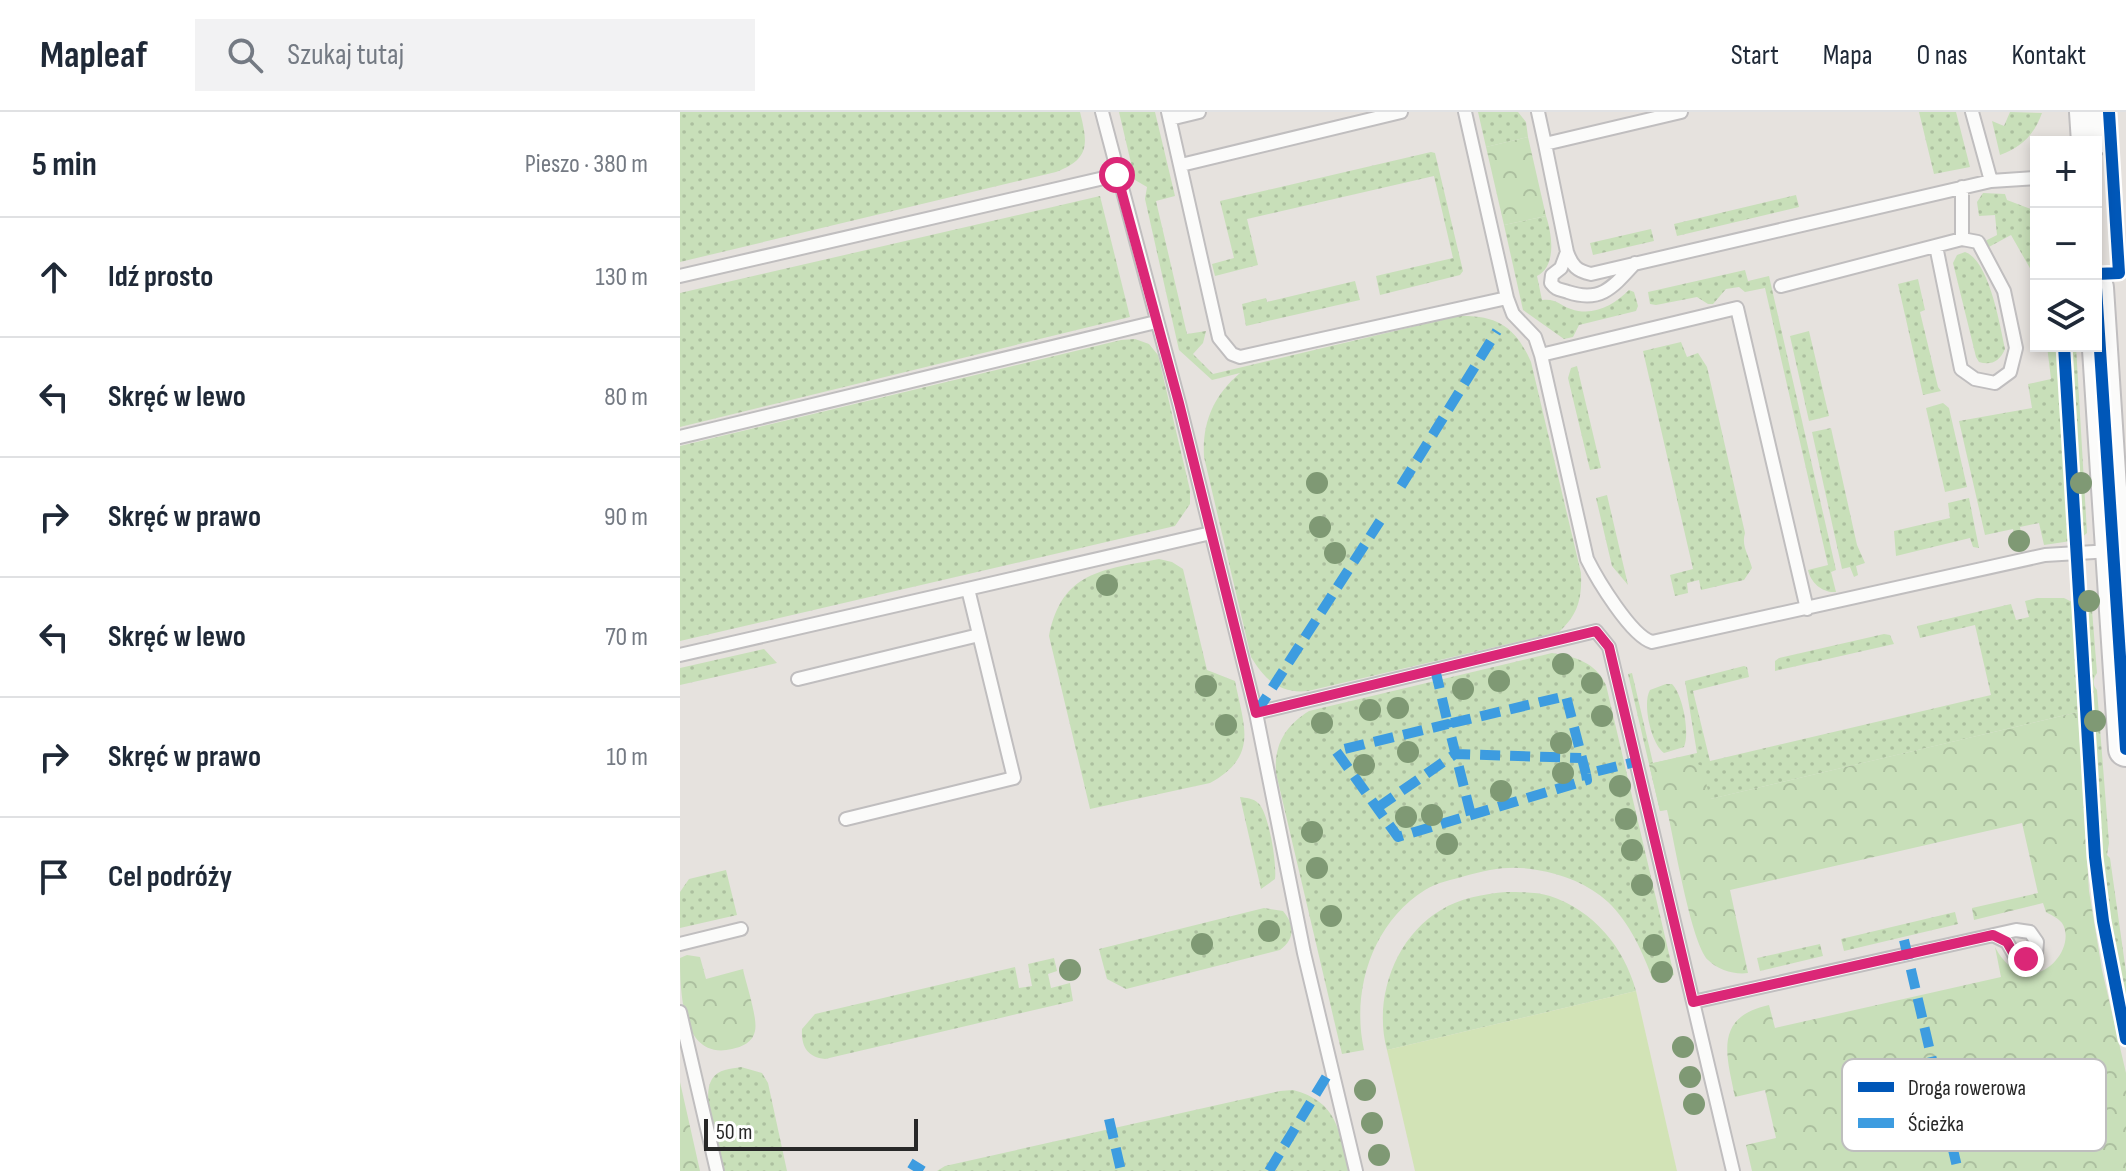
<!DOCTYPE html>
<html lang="pl">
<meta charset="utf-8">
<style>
:root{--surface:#fff;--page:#f2f2f3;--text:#1f2937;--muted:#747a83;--line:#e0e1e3}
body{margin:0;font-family:"Sofia Sans Condensed",sans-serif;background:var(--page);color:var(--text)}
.controls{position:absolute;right:24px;top:24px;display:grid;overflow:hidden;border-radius:0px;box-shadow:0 4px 12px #0003}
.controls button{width:72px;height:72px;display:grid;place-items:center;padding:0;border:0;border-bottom:2px solid var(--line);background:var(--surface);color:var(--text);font:40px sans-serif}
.scale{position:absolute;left:24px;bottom:20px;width:214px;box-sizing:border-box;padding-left:8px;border:4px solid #282828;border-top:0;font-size:22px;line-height:28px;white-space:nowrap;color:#282828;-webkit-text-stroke:6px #fff;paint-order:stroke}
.stop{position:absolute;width:24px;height:24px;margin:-18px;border:6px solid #db2777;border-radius:50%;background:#fff}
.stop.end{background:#db2777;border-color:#fff;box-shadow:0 2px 8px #0008}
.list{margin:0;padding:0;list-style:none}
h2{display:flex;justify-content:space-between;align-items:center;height:104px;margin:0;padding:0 32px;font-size:34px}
h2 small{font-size:26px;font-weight:400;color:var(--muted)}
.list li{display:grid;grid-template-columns:52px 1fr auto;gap:24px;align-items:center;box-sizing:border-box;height:120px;padding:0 32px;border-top:2px solid var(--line)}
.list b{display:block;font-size:30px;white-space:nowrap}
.list em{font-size:26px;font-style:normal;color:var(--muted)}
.icon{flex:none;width:44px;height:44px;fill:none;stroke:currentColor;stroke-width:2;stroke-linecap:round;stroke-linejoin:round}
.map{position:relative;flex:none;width:1446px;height:1059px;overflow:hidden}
header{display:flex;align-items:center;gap:48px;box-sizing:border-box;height:112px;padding:0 40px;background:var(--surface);border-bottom:2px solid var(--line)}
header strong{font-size:38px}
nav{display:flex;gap:44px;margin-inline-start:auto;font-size:28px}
.search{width:560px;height:72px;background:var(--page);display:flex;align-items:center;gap:20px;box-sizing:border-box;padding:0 28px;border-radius:0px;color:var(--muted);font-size:30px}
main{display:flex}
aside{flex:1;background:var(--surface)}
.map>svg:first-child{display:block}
.grass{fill:url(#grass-dots)}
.forest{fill:url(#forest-crowns)}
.pitch{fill:#d2e3b6}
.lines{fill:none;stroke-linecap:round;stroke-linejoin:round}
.lane-casing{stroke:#c0bebf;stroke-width:16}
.secondary-casing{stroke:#c0bebf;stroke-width:38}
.lane{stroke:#fbfbfa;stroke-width:12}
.secondary{stroke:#fbfbfa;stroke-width:34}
.quiet{stroke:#3d9ce0;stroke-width:10;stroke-dasharray:20 10;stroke-linecap:butt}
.cycleway-casing{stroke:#fff;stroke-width:17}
.cycleway{stroke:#0057b8;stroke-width:12}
.tree{fill:#7f9974}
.route{stroke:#db2777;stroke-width:10}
.key{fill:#fff;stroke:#bebebe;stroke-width:2}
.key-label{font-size:22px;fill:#282828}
</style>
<header>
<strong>Mapleaf</strong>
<div class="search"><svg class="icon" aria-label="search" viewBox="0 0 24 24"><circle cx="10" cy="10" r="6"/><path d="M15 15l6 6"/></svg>Szukaj tutaj</div>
<nav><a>Start</a><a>Mapa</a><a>O nas</a><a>Kontakt</a></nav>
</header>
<main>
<aside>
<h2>5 min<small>Pieszo · 380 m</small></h2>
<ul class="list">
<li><svg class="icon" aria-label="ahead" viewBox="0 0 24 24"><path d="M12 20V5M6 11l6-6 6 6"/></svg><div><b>Idź prosto</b></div><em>130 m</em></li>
<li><svg class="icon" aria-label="left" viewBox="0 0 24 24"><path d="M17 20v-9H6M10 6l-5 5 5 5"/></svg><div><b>Skręć w lewo</b></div><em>80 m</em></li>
<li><svg class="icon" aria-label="right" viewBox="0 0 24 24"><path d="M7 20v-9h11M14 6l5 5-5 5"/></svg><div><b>Skręć w prawo</b></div><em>90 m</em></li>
<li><svg class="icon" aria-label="left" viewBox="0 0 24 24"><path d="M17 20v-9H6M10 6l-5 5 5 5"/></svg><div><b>Skręć w lewo</b></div><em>70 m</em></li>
<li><svg class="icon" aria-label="right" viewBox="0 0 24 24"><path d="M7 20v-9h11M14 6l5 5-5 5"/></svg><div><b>Skręć w prawo</b></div><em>10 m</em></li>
<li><svg class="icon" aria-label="arrive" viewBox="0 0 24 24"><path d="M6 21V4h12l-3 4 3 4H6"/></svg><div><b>Cel podróży</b></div></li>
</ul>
</aside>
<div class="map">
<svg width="1446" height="1059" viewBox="0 0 1446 1059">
<defs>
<pattern id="grass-dots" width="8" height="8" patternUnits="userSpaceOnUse" patternTransform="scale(2)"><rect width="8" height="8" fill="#c8dfb9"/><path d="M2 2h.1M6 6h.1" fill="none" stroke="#acbf9f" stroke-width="1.8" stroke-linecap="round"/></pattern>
<pattern id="forest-crowns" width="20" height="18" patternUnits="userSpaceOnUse" patternTransform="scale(2)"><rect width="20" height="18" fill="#c8dfb9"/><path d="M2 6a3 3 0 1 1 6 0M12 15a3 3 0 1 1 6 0" fill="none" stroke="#acbf9f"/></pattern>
</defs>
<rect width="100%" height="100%" fill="#e6e2de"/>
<path class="grass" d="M0,0H400C408,32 410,47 376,60L0,150Z
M439,0H475L495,84L476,89L507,222L526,219L523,231L513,242L533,262L778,204C817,203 835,214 851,250L901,461C902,487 898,502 879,520L628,579C600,582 585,568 571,545L524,345C522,310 534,283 560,261L532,268L499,238L465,87L467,75L455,68Z
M798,0H838L846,10L848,25L806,35Z
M1239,0H1276L1290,55L1254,62Z
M1330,0L1362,1C1354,23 1342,35 1320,43L1312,9L1324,14Z
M751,40L755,41L783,159L780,163L700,183L696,164L773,146L754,64L567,107L578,153L535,164L532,152L554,146L540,89Z
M1303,81L1325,82L1327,88L1356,99V180L1351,158L1331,123L1307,136L1305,129L1317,123L1315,103L1299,104L1297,90Z
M1116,83L1119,95L997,124L994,112Z
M420,84L450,205L0,315V181Z
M866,104C872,122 877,154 857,164L862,188C876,186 879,193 891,197C913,205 934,193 949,178L954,180L958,194L956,199L899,213L893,225L884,227L843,198L824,113Z
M971,117L974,129L913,143L910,131Z
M1285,140C1309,148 1320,213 1325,237C1320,249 1311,254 1299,250L1296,245L1273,151L1277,143Z
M1065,158L1068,169L1089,164L1156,458L1151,460L1156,480C1142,481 1131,471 1128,458L1148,453L1085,176L1065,180L1059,175L1046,177L1033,192H1028L1017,185L976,193L970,192L968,180Z
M1238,167L1245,198L1240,200L1258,275L1261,279L1243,283L1218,172Z
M675,169L680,188L566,214L562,192L586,186L587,190Z
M1129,219L1149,304L1129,309L1110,224Z
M455,227L469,232L478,243L510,378V392L495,414L0,529V334L441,228Z
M1001,230L1007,245L1018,241L1027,255L1065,421C1061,434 1069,443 1072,456L1064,468L1021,478L1019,468L1007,471L1008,481L995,484L990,463L1013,457L963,239Z
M1367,234H1378L1391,429L1364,433L1359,411L1340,415L1344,437L1338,438L1333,417L1305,423L1279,309L1352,296L1348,272L1371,267Z
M1389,234H1396L1407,421L1400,427Z
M897,254L921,356L910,358L888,266L891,256Z
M1263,291L1269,296L1287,375L1265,380L1246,296Z
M1151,316L1177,433L1185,451L1176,454L1178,463L1174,465L1170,455L1162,457L1132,320Z
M927,383L948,473L932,454L916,386Z
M1289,386L1299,436L1293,435L1290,426L1216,444L1214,419L1270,406L1268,391Z
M479,447L492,450L503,457L527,558L555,569C564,615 579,644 530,671L410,697L369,524C382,459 422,458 479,447Z
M1404,483L1411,485L1417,561C1413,567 1412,573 1417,578L1429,731L1427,743L1430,746L1446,860V905C1414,767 1412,625 1404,483Z
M1357,486H1384L1392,490L1398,600L980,699L948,562L952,561L973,651L1017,641L1005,569L1064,554L1067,555L1069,565L1013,579L1030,649L1311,583L1295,513L1240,526L1237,514L1331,492L1336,508L1349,505L1345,489Z
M1204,522L1210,523L1214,532L1095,559V549L1099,546Z
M84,537L97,551L0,573V556Z
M872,541C896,545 915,550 926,573L994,863L973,868C963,841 950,811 928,790C908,772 883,762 857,758C832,753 810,757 785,764C772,768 758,770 745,778C692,811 671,879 684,938L662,942L596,661C594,633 605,614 629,599Z
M986,572H992C1003,583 1010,621 1004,635L984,641C971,632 962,591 970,578Z
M560,685C566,686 573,686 578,691C589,700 597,753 595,767L581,777Z
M46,758L57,803L0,816V780L9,767Z
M826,780C840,780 857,780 870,784C914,799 944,835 956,879L707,938C693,887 715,825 761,798C780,786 804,782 826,780Z
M584,796L603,799C615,813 615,827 600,838L446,877L427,867L419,837Z
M1275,800L1278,812L1164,839L1161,827Z
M1140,832L1143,844L1080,859L1077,846Z
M374,846L377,859L368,862L371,876L390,871L393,889L145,947C127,945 121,934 122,917L135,902L335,855L339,876L352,874L348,852Z
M61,955L82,961L88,971L107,1059H44C39,1037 20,986 32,967C38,957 51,957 61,955Z
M613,978C657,989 660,1019 668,1059H257L265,1054L600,979Z"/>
<path class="forest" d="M848,25L866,104L824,113L806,35Z
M1398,600L1409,779L1422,858L1446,961V1059H1072L1066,1033L1096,1026L1085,978L1055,985C1046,942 1034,905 1089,893L1095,916L1321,865L1315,835C1347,895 1400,839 1382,811C1378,806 1371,803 1366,800L1363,791L1294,808L1292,796L1358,781L1342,711L1050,778L1068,861C1055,863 1038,858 1028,848C1011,831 994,727 987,698L980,699L969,652L1001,645L1022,654L1030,687Z
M7,843L20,845L26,867L63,857C66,872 78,906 75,919C73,930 62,935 52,937C2,949 0,881 0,846Z
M0,970L20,1059H0Z"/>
<path class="pitch" d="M956,879L997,1059H735L707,938Z"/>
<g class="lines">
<g class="lane-casing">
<path id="lane" d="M422,0L499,291L576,601L624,841L676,1059
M488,0L539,226L552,242L560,245L827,186L785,0
M858,0L865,32
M1001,0L865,32L887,140C892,154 897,159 911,162L1311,69L1356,66
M1292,0L1311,69
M490,7L519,0
M501,53L721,0
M1256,134L1281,257L1295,267L1315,271L1330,260L1336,236L1324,179L1298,130L1282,127
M887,140L881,156L872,163L871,171C877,179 880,177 888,180C921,191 933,175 955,151
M0,164L437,63
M1101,174L1282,127V75
M827,186L833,202L855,225L861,243L907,447C917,467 951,524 972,530L1365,443L1431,439
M861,243L1057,196L1127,497
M0,325L476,210
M0,543L531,421
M118,567L299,523
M576,601L916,519L929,535L1053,1059
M166,707L334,666L288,477
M0,832L61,817
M1013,890L1336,818L1350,820L1357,830L1356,842L1346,847L1335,844L1327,830L1313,823
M0,900L37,1059"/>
</g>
<g class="secondary-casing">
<path id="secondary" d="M1407,0L1409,30
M1416,176L1446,637"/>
</g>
<use href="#lane" class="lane"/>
<use href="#secondary" class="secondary"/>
<path class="quiet" d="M721,374L817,219
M755,557L768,612L886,584L906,662L955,650
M576,601L700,409
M697,696L775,642L901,646
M791,703L768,612L656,639L718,725L907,668L906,662
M1224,828L1278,1059
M429,1007L441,1059
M230,1051L243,1059
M589,1059L651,957"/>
<g class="cycleway-casing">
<path id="cycleway" d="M1416,162L1439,161L1429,0
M1416,176L1446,637
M1384,234L1415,745L1423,809L1446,927"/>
</g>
<use href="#cycleway" class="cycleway"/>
</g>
<g class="tree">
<circle cx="637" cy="371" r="11"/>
<circle cx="1401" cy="371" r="11"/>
<circle cx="640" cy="415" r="11"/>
<circle cx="1339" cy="429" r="11"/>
<circle cx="655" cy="441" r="11"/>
<circle cx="427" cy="473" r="11"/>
<circle cx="1409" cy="489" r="11"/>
<circle cx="883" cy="552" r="11"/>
<circle cx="819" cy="569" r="11"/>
<circle cx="912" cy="571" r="11"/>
<circle cx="526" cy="574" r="11"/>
<circle cx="783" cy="577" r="11"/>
<circle cx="718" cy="596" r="11"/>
<circle cx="690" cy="598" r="11"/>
<circle cx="922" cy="604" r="11"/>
<circle cx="1415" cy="609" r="11"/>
<circle cx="642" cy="611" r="11"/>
<circle cx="546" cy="613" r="11"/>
<circle cx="881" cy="631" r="11"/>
<circle cx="728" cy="640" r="11"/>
<circle cx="684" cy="653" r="11"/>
<circle cx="883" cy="661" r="11"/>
<circle cx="940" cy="674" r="11"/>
<circle cx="821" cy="679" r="11"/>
<circle cx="752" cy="703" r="11"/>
<circle cx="726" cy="705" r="11"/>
<circle cx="946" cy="707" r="11"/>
<circle cx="632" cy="720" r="11"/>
<circle cx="767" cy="732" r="11"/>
<circle cx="952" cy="738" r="11"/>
<circle cx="637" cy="756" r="11"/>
<circle cx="962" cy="773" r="11"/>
<circle cx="651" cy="804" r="11"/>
<circle cx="589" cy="819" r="11"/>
<circle cx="522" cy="832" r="11"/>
<circle cx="974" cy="833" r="11"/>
<circle cx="390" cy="858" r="11"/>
<circle cx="982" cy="860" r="11"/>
<circle cx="1003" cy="935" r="11"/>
<circle cx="1010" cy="965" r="11"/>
<circle cx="685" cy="978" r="11"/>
<circle cx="1014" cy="992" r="11"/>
<circle cx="692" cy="1011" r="11"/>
<circle cx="699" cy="1043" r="11"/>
</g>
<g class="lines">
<path class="route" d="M437,63L499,291L576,601L916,519L929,535L1013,890L1313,823L1327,830L1335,844L1346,847"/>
</g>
<rect x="1162" y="947" width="264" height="92" rx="12" class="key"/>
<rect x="1178" y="970" width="36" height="10" fill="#0057b8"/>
<rect x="1178" y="1006" width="36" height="10" fill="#3d9ce0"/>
<g class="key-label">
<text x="1228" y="983">Droga rowerowa</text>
<text x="1228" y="1019">Ścieżka</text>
</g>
</svg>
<div class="controls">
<button>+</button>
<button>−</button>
<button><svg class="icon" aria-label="layers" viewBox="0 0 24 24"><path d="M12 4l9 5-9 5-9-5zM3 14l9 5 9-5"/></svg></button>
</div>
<div class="scale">50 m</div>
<div class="stop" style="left:437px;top:63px"></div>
<div class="stop end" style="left:1346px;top:847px"></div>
</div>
</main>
